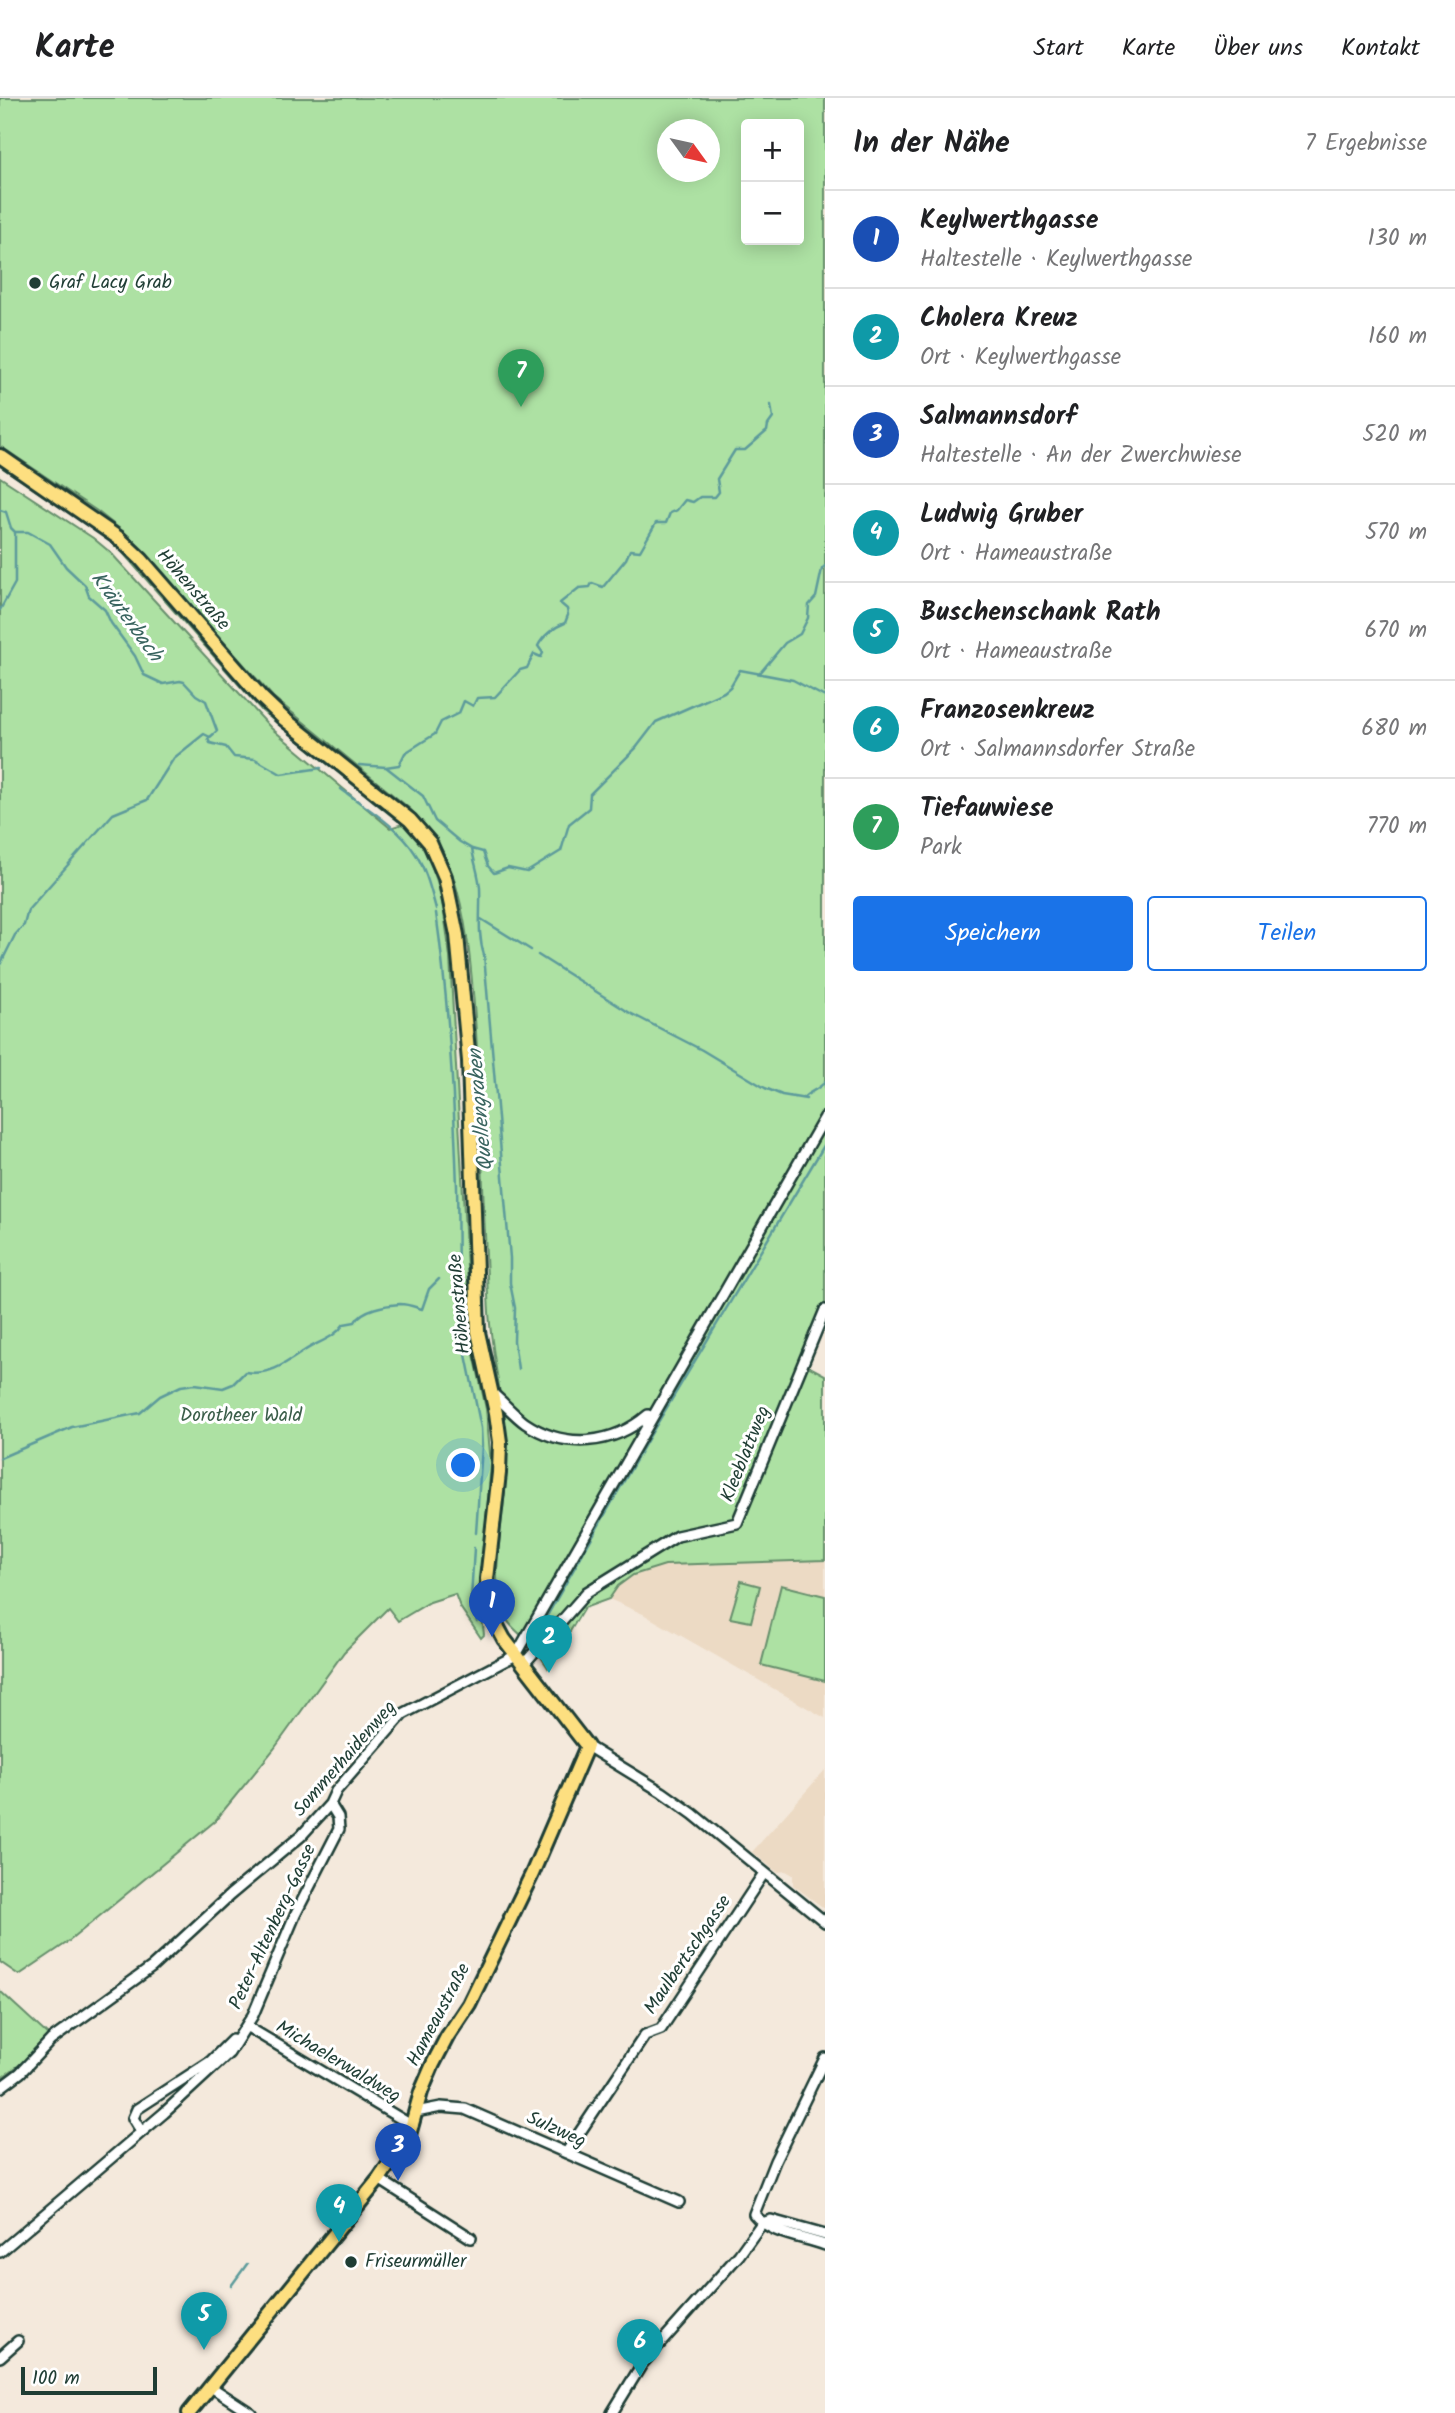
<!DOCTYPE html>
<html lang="de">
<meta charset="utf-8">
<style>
:root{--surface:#fff;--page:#f2f2f2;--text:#202124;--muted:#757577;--line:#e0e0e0;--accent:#1a73e8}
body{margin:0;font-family:Kalam,sans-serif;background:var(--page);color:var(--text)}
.controls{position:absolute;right:21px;top:21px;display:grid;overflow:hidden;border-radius:7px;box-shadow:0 4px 18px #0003}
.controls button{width:63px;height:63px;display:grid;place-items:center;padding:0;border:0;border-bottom:2px solid var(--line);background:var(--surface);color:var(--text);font:35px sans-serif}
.compass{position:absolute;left:657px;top:21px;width:63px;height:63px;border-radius:50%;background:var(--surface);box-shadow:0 4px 18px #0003;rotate:123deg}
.scale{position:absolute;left:21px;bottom:18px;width:136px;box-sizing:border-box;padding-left:7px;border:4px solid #1f3d34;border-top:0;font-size:19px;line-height:24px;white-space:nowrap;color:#1f3d34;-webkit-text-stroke:5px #fff;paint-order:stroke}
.you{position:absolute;left:464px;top:1368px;width:24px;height:24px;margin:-18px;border:5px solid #fff;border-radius:50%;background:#1a73e8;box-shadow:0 0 0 10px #1a73e833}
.badge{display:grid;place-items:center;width:46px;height:46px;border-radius:50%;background:var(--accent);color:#fff;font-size:23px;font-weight:700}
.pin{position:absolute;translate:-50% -58px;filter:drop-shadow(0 2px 4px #0008)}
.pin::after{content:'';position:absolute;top:37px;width:24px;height:21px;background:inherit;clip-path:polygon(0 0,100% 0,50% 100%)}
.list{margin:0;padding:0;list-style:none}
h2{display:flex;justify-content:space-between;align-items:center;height:91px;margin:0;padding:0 28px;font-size:30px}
h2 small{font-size:23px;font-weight:400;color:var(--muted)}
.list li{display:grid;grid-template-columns:46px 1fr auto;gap:21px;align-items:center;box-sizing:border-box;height:98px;padding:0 28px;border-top:2px solid var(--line)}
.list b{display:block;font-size:26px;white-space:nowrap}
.list p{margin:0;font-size:23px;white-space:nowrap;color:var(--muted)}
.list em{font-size:23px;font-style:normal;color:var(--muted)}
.actions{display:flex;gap:14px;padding:21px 28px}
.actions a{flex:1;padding:16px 0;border:2px solid var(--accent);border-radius:7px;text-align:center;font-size:24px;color:var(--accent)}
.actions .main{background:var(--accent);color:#fff}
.map{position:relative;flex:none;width:825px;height:2315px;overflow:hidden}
header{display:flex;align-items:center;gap:42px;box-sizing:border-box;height:98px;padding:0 35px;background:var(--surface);border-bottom:2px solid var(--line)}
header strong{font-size:33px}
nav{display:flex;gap:38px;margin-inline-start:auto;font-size:24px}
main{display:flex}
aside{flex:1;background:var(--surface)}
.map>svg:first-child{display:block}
.built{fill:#ecdac4}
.green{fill:#ade1a3;stroke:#668f6c;stroke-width:2;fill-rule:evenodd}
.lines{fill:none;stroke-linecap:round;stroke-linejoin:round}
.stream{stroke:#5d9b9b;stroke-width:2.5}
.minor-casing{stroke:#1f3d34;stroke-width:14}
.major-casing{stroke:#1f3d34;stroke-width:18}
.minor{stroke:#fff;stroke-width:9}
.major{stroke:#fddf80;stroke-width:12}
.poi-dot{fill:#1f3d34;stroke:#fff;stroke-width:2.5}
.labels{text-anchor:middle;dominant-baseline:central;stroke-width:6;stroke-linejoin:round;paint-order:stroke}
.poi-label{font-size:19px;fill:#1f3d34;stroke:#fff;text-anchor:start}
.street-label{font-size:19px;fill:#1f3d34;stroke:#fff}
.park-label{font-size:19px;fill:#3b5e4a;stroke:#fff}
.water-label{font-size:21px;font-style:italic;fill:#39645f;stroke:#fff}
</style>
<header>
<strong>Karte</strong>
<nav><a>Start</a><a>Karte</a><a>Über uns</a><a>Kontakt</a></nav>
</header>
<main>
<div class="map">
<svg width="825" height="2315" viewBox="0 0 825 2315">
<rect width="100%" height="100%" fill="#f4e9dc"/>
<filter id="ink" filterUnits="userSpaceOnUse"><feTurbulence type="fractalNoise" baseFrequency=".0143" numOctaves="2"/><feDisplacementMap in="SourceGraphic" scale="14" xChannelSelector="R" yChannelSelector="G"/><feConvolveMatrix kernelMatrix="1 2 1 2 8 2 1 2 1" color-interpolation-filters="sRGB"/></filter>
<g filter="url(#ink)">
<path class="built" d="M825,1462V1620L643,1516L609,1501L618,1488L633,1477L665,1467Z
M825,1672V1811L793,1787V1777L786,1773L777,1774L752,1754Z"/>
<path class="green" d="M0,0H825V1220L806,1267L825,1277V1462L665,1467L633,1477L618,1488L609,1501L584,1510L548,1570C543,1562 537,1552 530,1545C519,1535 508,1527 502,1514C488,1481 508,1400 507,1361C506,1312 492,1263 489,1214C483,1121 482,1027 476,934C472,880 469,823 451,772C442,747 427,729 410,711L273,599L131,440L97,413L0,348ZM746,26H799V142H746ZM668,32H710V74H668Z
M0,363L123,450L246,591L404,722L398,723L262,613L123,455L106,440L0,368Z
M0,379L93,440L111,455L271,630L390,730L406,725C441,768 443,806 450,859L471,1242L486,1311L491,1366L480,1498L484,1537L481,1540L460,1509L455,1496L430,1504L398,1523L388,1510L344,1554L274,1651L215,1723L68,1844L19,1877L0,1864Z
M741,1483L760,1488L751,1524L730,1520Z
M781,1487L825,1498V1583L761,1567Z
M0,1893L48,1937L23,1964L0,1981Z"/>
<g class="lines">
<path class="stream" d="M0,412L6,414L11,430L15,434H28L50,446L66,469L85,487L89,498L105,512L111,525L135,558L144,577L163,586L180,583L184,584L196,597L206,603L217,633L208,641L210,645L226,649L234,659L255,661L281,676L321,670
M0,512L15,485V434
M760,575L785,545L800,536L808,520L809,507L816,499L822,471L825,468
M359,667L386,669L423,698L435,723L460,744L472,751L483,754L488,768L494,775L508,770L527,774L561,753L569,726L589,710L590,696L636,650L656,624L724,594L730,589L740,572L793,582L825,599
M386,669L399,667L405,655L435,636L441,624L459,615L464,603L473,608L477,600L495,599L520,572L527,570L534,556L541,559L543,555L538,548C543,538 554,529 565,525L568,517L567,511L560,505L579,490L590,489L592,485L603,489L626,461L630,452L640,453L656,425H666L670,415L677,412L685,402L693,404L700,399H715L719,394L717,381L735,352H745L767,333L768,327L773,320L771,307
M341,691C366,710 398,728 415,755C426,771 431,793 436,811
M472,751C474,764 479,777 480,790C481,813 477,835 484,857L510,1160V1185L515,1210L514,1243L518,1271
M436,815C449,905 454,997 457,1089C458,1128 457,1168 459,1207
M481,821L531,852
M538,857L630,915L702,952L765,990L782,997L806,1001
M0,867L15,837L24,827L28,812L113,716L147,702L174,660L204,636L210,639
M803,1000C810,993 818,992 825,984
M460,1209L464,1245
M464,1247L481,1330L482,1348L476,1435
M0,1360L72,1329L140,1315L160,1298L181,1288L195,1286L223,1290L233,1286L245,1274C269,1278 285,1266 304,1253C319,1243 334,1241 344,1226L355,1224C361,1211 386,1207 400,1206C408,1206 415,1209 422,1211L429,1191L439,1181
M474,1450L471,1501L477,1524
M535,1539L648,1341L825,1046
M231,2188L247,2166"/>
<g class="minor-casing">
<path id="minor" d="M492,1295C504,1305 513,1316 525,1325C565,1352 613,1347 648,1317
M523,1567L587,1494L677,1438L737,1425L825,1212
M587,1648L662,1694L693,1716L825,1824
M246,1928L413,2028
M825,1960L775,2063L754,2116C771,2137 801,2138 825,2147
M0,1990L20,1975L51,1942L152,1869L230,1797L301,1738L330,1706L336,1693L403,1616L516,1557L825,1019
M416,2014L441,2009L465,2011L679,2104
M141,2033L133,2020L137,2011L211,1963L232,1942
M566,2055L645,1937L661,1931L764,1775
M379,2081L471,2140
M762,2125L771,2122L825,2137
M0,2154L164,2015L229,1955L253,1917L295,1817L339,1731L338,1719L330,1706
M0,2259L18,2243
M211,2289L251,2315
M612,2315L642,2266L739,2157L762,2125"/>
</g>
<g class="major-casing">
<path id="major" d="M0,358L120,441L141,461L261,599L283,620L410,722L430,745L445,779L457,837L469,963L478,1234L496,1315L500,1344L499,1375L487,1481L489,1513L504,1541L587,1648L532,1776L469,1906L447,1939L433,1966L421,1994L409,2037L379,2081L189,2315"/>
</g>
<use href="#minor" class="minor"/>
<use href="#major" class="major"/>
</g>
</g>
<g class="poi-dot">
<circle cx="35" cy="185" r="7"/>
<circle cx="351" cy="2164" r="7"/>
</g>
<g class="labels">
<g class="poi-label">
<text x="49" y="185">Graf Lacy Grab</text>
<text x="365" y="2164">Friseurmüller</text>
</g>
<g class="street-label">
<text transform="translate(193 492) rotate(49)">Höhenstraße</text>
<text transform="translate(460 1206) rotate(-95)">Höhenstraße</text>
<text transform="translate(746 1356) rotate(-68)">Kleeblattweg</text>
<text transform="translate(345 1661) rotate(-49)">Sommerhaidenweg</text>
<text transform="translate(273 1829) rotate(-65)">Peter-Altenberg-Gasse</text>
<text transform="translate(688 1857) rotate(-56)">Maulbertschgasse</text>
<text transform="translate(439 1917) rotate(-62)">Hameaustraße</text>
<text transform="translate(338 1964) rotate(31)">Michaelerwaldweg</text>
<text transform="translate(556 2032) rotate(24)">Sulzweg</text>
</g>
<g class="park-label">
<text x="241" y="1318">Dorotheer Wald</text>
</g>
<g class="water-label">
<text transform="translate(126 519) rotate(54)">Kräuterbach</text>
<text transform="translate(481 1012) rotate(-95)">Quellengraben</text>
</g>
</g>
</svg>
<div class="controls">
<button>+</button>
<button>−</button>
</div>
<svg class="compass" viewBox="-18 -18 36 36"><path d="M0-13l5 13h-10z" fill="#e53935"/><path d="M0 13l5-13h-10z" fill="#757577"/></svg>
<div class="scale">100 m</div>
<div class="you"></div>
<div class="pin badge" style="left:492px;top:1539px;background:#1a4fb4">1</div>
<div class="pin badge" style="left:549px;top:1575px;background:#0f9aa8">2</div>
<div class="pin badge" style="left:398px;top:2083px;background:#1a4fb4">3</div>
<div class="pin badge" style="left:339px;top:2144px;background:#0f9aa8">4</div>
<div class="pin badge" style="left:204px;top:2252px;background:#0f9aa8">5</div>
<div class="pin badge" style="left:640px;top:2279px;background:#0f9aa8">6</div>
<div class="pin badge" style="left:521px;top:309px;background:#2e9e5b">7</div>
</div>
<aside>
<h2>In der Nähe<small>7 Ergebnisse</small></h2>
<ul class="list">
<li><span class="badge" style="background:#1a4fb4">1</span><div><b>Keylwerthgasse</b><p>Haltestelle · Keylwerthgasse</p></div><em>130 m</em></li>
<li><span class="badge" style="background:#0f9aa8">2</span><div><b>Cholera Kreuz</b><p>Ort · Keylwerthgasse</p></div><em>160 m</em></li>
<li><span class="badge" style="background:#1a4fb4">3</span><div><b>Salmannsdorf</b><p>Haltestelle · An der Zwerchwiese</p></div><em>520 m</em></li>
<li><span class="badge" style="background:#0f9aa8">4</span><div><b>Ludwig Gruber</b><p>Ort · Hameaustraße</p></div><em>570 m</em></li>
<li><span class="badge" style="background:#0f9aa8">5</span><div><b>Buschenschank Rath</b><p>Ort · Hameaustraße</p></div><em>670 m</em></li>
<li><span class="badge" style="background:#0f9aa8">6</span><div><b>Franzosenkreuz</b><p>Ort · Salmannsdorfer Straße</p></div><em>680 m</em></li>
<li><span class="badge" style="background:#2e9e5b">7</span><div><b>Tiefauwiese</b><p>Park</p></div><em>770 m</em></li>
</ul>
<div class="actions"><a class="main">Speichern</a><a>Teilen</a></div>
</aside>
</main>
